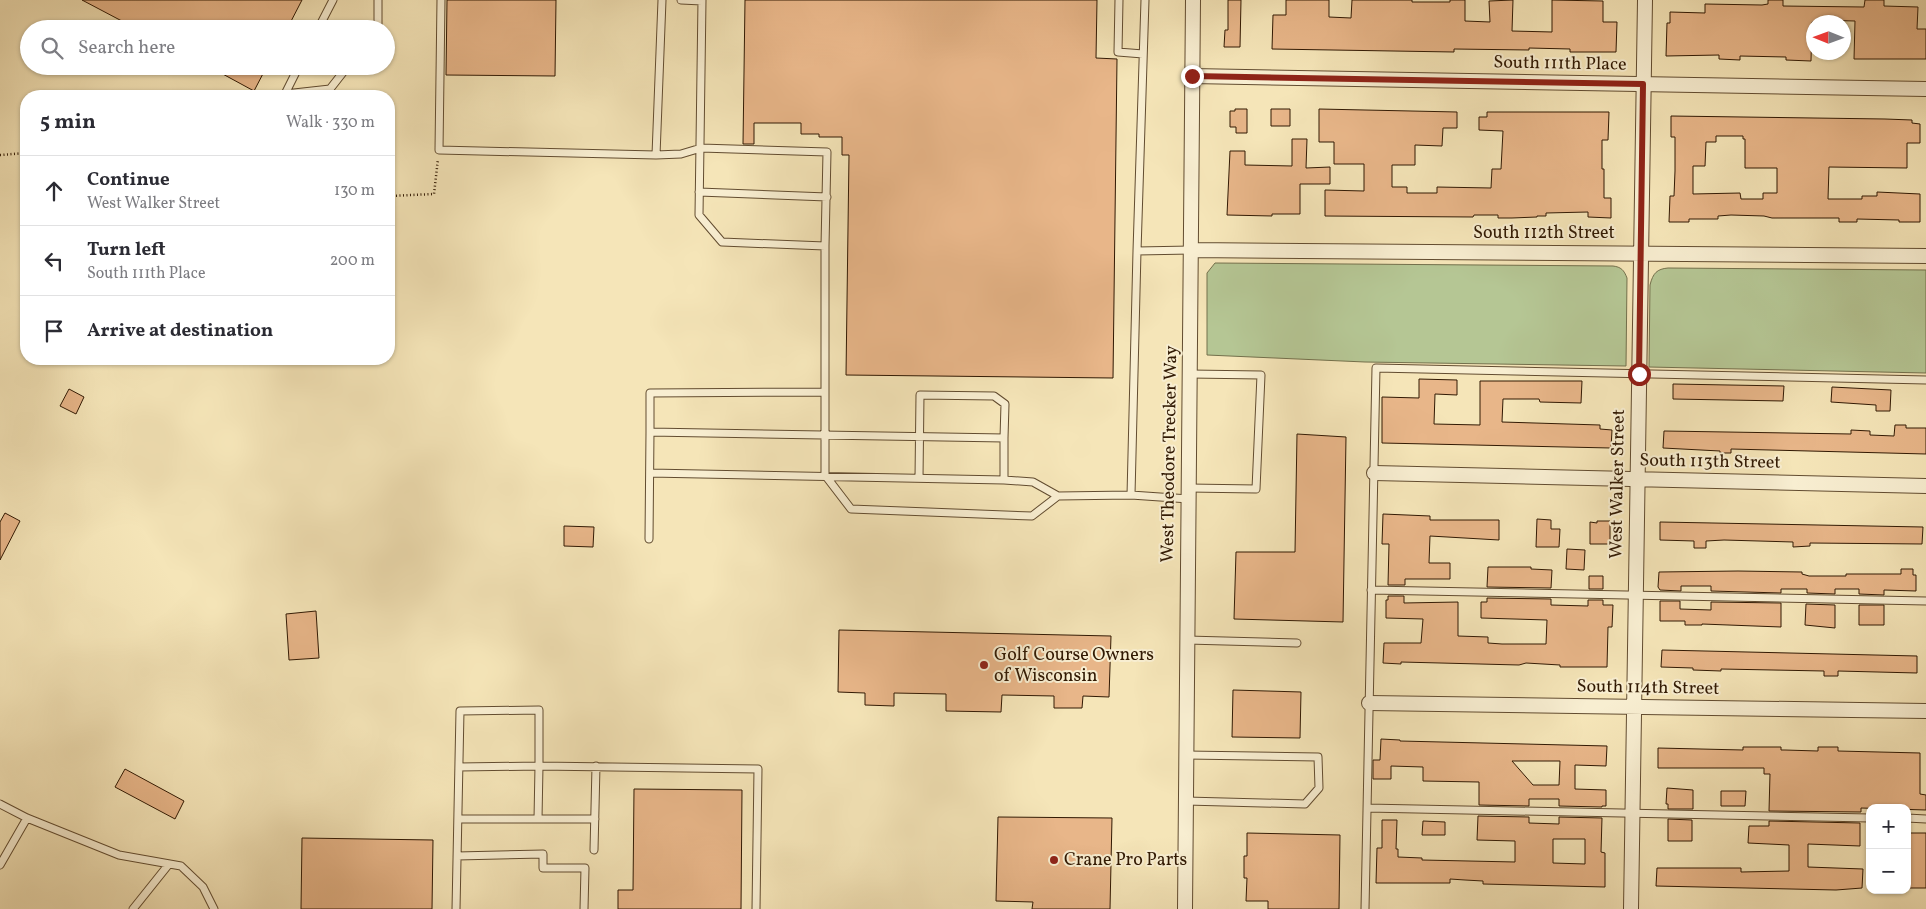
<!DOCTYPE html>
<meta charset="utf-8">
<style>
:root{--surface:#fff;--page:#f2f2f3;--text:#2b2b33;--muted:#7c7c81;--line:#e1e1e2}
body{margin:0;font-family:Vollkorn,serif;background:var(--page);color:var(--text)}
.controls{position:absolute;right:15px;bottom:15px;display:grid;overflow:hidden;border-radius:10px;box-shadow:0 1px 4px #0004}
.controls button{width:45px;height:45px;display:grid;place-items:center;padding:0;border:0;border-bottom:1px solid var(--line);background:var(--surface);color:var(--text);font:25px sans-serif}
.compass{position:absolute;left:1806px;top:15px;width:45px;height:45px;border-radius:50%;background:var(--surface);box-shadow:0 1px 4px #0004;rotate:271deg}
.stop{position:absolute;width:15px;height:15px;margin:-11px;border:4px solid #8f2418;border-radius:50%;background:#fff}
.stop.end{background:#8f2418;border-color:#fff;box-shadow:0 1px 5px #0008}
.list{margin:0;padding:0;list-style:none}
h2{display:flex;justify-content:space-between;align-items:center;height:65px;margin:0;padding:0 20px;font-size:21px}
h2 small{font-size:16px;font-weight:400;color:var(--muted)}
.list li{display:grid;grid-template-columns:32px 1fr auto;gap:15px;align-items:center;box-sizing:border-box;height:70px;padding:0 20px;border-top:1px solid var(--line)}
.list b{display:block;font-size:19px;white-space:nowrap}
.list p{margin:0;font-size:16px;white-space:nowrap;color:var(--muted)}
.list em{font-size:16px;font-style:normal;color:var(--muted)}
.icon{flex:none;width:28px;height:28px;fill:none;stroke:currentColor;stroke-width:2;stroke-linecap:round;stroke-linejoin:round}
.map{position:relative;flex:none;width:1926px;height:909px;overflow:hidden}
.search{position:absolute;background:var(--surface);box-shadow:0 1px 4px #0004;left:20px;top:20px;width:375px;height:55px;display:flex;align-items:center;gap:12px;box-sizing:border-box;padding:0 18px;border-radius:28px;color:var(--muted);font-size:19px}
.panel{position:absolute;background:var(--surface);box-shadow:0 1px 4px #0004;left:20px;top:90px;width:375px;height:275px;border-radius:20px}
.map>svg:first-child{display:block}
.green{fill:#b5c694;stroke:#73704c}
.building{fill:#e8b689;stroke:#311903;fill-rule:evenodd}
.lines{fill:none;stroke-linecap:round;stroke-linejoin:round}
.lane-casing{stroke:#624c30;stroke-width:9}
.street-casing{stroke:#624c30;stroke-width:16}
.path{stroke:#311903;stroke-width:2.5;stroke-dasharray:1 2.5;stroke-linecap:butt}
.lane{stroke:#f8eed1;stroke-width:7}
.street{stroke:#f8eed1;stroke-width:14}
.route{stroke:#8f2418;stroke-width:6}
.poi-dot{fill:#8f2418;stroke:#f8eed1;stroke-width:2}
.labels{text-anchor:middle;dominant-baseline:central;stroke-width:4;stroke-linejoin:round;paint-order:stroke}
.street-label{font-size:18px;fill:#311903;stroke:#f8eed1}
.poi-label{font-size:18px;fill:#311903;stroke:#f8eed1;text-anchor:start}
</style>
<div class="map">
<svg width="1926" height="909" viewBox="0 0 1926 909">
<rect width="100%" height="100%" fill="#f5e5b8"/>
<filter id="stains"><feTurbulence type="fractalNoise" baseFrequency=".004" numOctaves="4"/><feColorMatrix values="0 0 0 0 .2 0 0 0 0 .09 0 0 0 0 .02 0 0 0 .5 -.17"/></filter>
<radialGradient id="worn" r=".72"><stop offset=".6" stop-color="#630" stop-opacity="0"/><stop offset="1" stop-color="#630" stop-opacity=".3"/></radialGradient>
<path class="green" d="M1215,263L1613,266C1621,267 1624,270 1627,278L1626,366L1365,362L1207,355V273Z
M1668,268L1926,270V373L1649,367L1650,285C1653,273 1657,269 1668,268Z"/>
<path class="building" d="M82,0H302L287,29H137Z
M447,0H556L555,76L446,75Z
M745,0H1097L1096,58L1117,59L1113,378L846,375L849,155H842V137H819V134H801V123H754V144H743Z
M1228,0H1241L1240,47H1224L1225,30H1228Z
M1286,0H1329V17L1351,18L1352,0H1412V2H1450V0H1465V21L1490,22L1489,1L1513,0L1512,31L1552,32V0L1603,1V22H1617L1616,52H1570V49L1529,48V50L1454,49V52L1272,49L1273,15H1286Z
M1768,0H1783V6L1864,7L1865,0H1884V6L1918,7L1917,29H1926V59H1854L1855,21L1817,20V22H1812L1811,61L1786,60V57L1740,56V60L1719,59V55L1666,56L1667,23H1670V12L1705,13V4L1762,5L1768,4Z
M208,66H267L254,91Z
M1235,109H1247V133H1236V127H1230V111H1235Z
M1271,109H1290V126H1271Z
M1319,109L1457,112V128H1443L1442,146L1415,145V165H1392V187H1407V193H1437V187L1491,188L1492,169H1501L1503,131L1479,130V117H1487V112H1609L1608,140H1602V169H1604V198H1611V218L1588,217V212L1546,213V216H1537V217L1512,218H1498V215H1474L1473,217L1325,216V190L1364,191V164H1334V142H1319Z
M1671,116L1885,119L1912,120V123L1920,124V143H1907V168L1829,167L1828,199H1862V196H1877V192L1920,194V222H1899V220L1857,219V222H1839V218H1772L1764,216L1731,215L1718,216V219H1689V222H1669L1670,196H1674L1675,171V137H1671ZM1716,136H1743V139H1745V168H1777V193H1763V199H1741L1740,193L1693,194V166H1705L1706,142H1716Z
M1292,139H1307L1306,168L1330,167V184H1300V214H1272V216L1227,215L1230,151H1245V165L1292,166Z
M1419,379L1457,380V395L1435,394L1434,424L1480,425V381H1582L1581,403L1540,402L1539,399H1503L1502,422L1600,425V429L1612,430L1611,448L1382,443V397L1419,398Z
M1673,384L1784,386L1783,401L1673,399Z
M1832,387L1891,390L1890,411H1876V405L1831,402Z
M69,389L84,397L76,414L60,406Z
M1895,425H1906V428H1926V454L1731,449V453H1720V451L1663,448L1664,431L1851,434V430L1870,431V435L1894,436Z
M1297,434L1346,437L1343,622L1234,619L1236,552H1295Z
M5,513L20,521L0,560V522Z
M1383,514L1430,516V520H1499V540L1430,536L1429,563H1450V579H1405V585H1388L1389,544H1382Z
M1537,519L1551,520V529H1560L1559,547H1536Z
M1597,521H1610V544H1590V522L1597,523Z
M1660,522L1923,527L1922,544L1810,543V546L1793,547V542L1724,540L1706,541V548H1694V541L1660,540Z
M564,526L594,527L593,547L564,546Z
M1567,549L1585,550L1584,570L1566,569Z
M1488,567H1531V569L1552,570L1551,588L1487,587Z
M1901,569H1913V575H1916V591L1884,590V595L1859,594V589H1835V594L1807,593V589H1781V593L1711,591V586H1681V591L1660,590L1658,587L1659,572L1738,571L1802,572V574L1809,576H1846V574H1901Z
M1589,576H1603V589H1589Z
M1388,596H1404V603L1458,602V636L1488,637V643L1502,644H1546L1547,620L1481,618V602H1487V598L1551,599V605L1588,606V600H1603V605H1613L1612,627H1608L1607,667H1560V665L1526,663L1519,665L1401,662V664L1383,663L1384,643H1421L1423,619L1386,618V600H1388Z
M1660,601H1680V609L1711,610V602L1781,603V627L1702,624V625H1685V621H1660Z
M1806,604L1835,605V628L1805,625Z
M1859,605H1884V625H1859Z
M316,611L319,658L289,660L286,614Z
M839,630L1111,636L1109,697L1083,696L1082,708H1054V696L1002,695L1001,712L946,711V694L894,693V706L865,705V693L838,692Z
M1662,650L1917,656V673L1838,671V676H1824V671L1721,669V671L1693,670V668L1661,667Z
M1233,690L1301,692L1300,738L1232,737Z
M1381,739L1400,740V741L1607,746L1606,766L1575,765V789L1606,790V806H1602V807L1559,806V799H1529V806L1479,805V782L1423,781V767L1391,766V779H1373V760H1380ZM1512,761H1560L1559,785H1533Z
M1743,747H1781V750H1785L1818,751V747H1838V751L1920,753V794L1926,795V810L1861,808V812L1769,811L1770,774H1764V768H1658V748L1743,750Z
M125,769L184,801L175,819L115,787Z
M1667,788L1693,790V809H1668V804H1666Z
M634,789L742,790L741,909H618V890H633Z
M1721,791H1746L1745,806H1721Z
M1478,816L1529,817V823L1559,824V817L1602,818L1601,852L1605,853V887L1483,884V881L1465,880L1450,879V883H1376L1377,848H1382V820H1397L1396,849H1398V857L1422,858V860L1515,862V841L1477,840ZM1553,839H1585V864L1553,863Z
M998,817L1112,818L1110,909H1032L1033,902L996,901Z
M1668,819L1692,820V841H1668Z
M1423,821L1445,822V835H1422Z
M1769,821L1860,823V846L1808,844V867L1863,869L1862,888L1836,890L1656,886L1657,868H1741V872L1789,871V845L1748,843L1749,826H1769Z
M1247,833L1340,835L1339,909H1268V901H1246L1247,878H1244V856H1247Z
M1907,833H1926V888H1907Z
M302,838L433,840L432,909H301Z"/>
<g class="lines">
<g class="lane-casing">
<path id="lane" d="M441,0L439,150L656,155L662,0
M681,0L702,1
M702,0L699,215L722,242L825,246V475L851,509L1032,516L1058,496
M1119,0L1118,52L1143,54
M318,29L333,0
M378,29V0
M285,94L330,89L348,66
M285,94L299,66
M656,155L681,154L701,148L827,152L825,246
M699,192L827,197
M1137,251L1145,0
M650,432V393L824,392
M650,473L1004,480L1033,482L1058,496L1131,495L1189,499
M919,478L920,395L994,396L1005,404L1004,438
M1189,488L1256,489L1261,375L1190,374
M1131,495L1137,251L1191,250
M649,539L650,432L1004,438V480
M1371,590L1926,601
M1187,640L1297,643
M459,767L539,766L538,819
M1186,801L1305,804L1319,788L1318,757L1186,755
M0,804L27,818L119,855L181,866L203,887L214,909
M1367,808L1870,818
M1907,818L1926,819
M458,819H595
M594,850L596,766
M457,856L543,854V868H585L584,909
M0,865L27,818
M133,909L169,864
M456,909L460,711L539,710V766L758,769L756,909
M1365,909L1376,368L1926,380"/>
</g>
<g class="street-casing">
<path id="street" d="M1192,76L1926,89
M1191,250L1926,256
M1374,473L1926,486
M1369,703L1926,711
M1185,909L1193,0
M1631,909L1645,0"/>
</g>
<path class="path" d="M0,155L26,153
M389,196L434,194L438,159"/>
<use href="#lane" class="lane"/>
<use href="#street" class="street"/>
</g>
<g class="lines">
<path class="route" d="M1192,76L1643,84L1639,374"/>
</g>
<g class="poi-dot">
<circle cx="984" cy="665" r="5"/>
<circle cx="1054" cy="860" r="5"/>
</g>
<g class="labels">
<g class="street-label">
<text transform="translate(1560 64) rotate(1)">South 111th Place</text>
<text x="1544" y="233">South 112th Street</text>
<text transform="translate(1170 454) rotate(-89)">West Theodore Trecker Way</text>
<text transform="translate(1710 462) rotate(1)">South 113th Street</text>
<text transform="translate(1618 484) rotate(-89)">West Walker Street</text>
<text transform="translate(1648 688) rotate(1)">South 114th Street</text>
</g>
<g class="poi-label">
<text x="994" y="655">Golf Course Owners<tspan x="994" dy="21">of Wisconsin</tspan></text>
<text x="1064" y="860">Crane Pro Parts</text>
</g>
</g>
<rect width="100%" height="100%" filter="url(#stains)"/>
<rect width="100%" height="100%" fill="url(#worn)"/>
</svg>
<div class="controls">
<button>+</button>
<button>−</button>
</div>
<svg class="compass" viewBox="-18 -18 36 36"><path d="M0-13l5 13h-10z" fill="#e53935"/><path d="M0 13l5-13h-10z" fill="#7c7c81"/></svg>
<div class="stop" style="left:1639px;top:374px"></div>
<div class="stop end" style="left:1192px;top:76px"></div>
<div class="search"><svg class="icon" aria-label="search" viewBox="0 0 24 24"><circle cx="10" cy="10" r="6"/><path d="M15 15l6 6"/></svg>Search here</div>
<section class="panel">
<h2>5 min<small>Walk · 330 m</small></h2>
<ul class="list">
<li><svg class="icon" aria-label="ahead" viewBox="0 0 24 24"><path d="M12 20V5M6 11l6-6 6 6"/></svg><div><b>Continue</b><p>West Walker Street</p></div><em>130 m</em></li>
<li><svg class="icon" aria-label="left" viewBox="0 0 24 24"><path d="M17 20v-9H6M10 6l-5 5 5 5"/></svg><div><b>Turn left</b><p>South 111th Place</p></div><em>200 m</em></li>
<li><svg class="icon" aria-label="arrive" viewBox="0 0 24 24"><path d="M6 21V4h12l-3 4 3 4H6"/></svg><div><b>Arrive at destination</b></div></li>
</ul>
</section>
</div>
